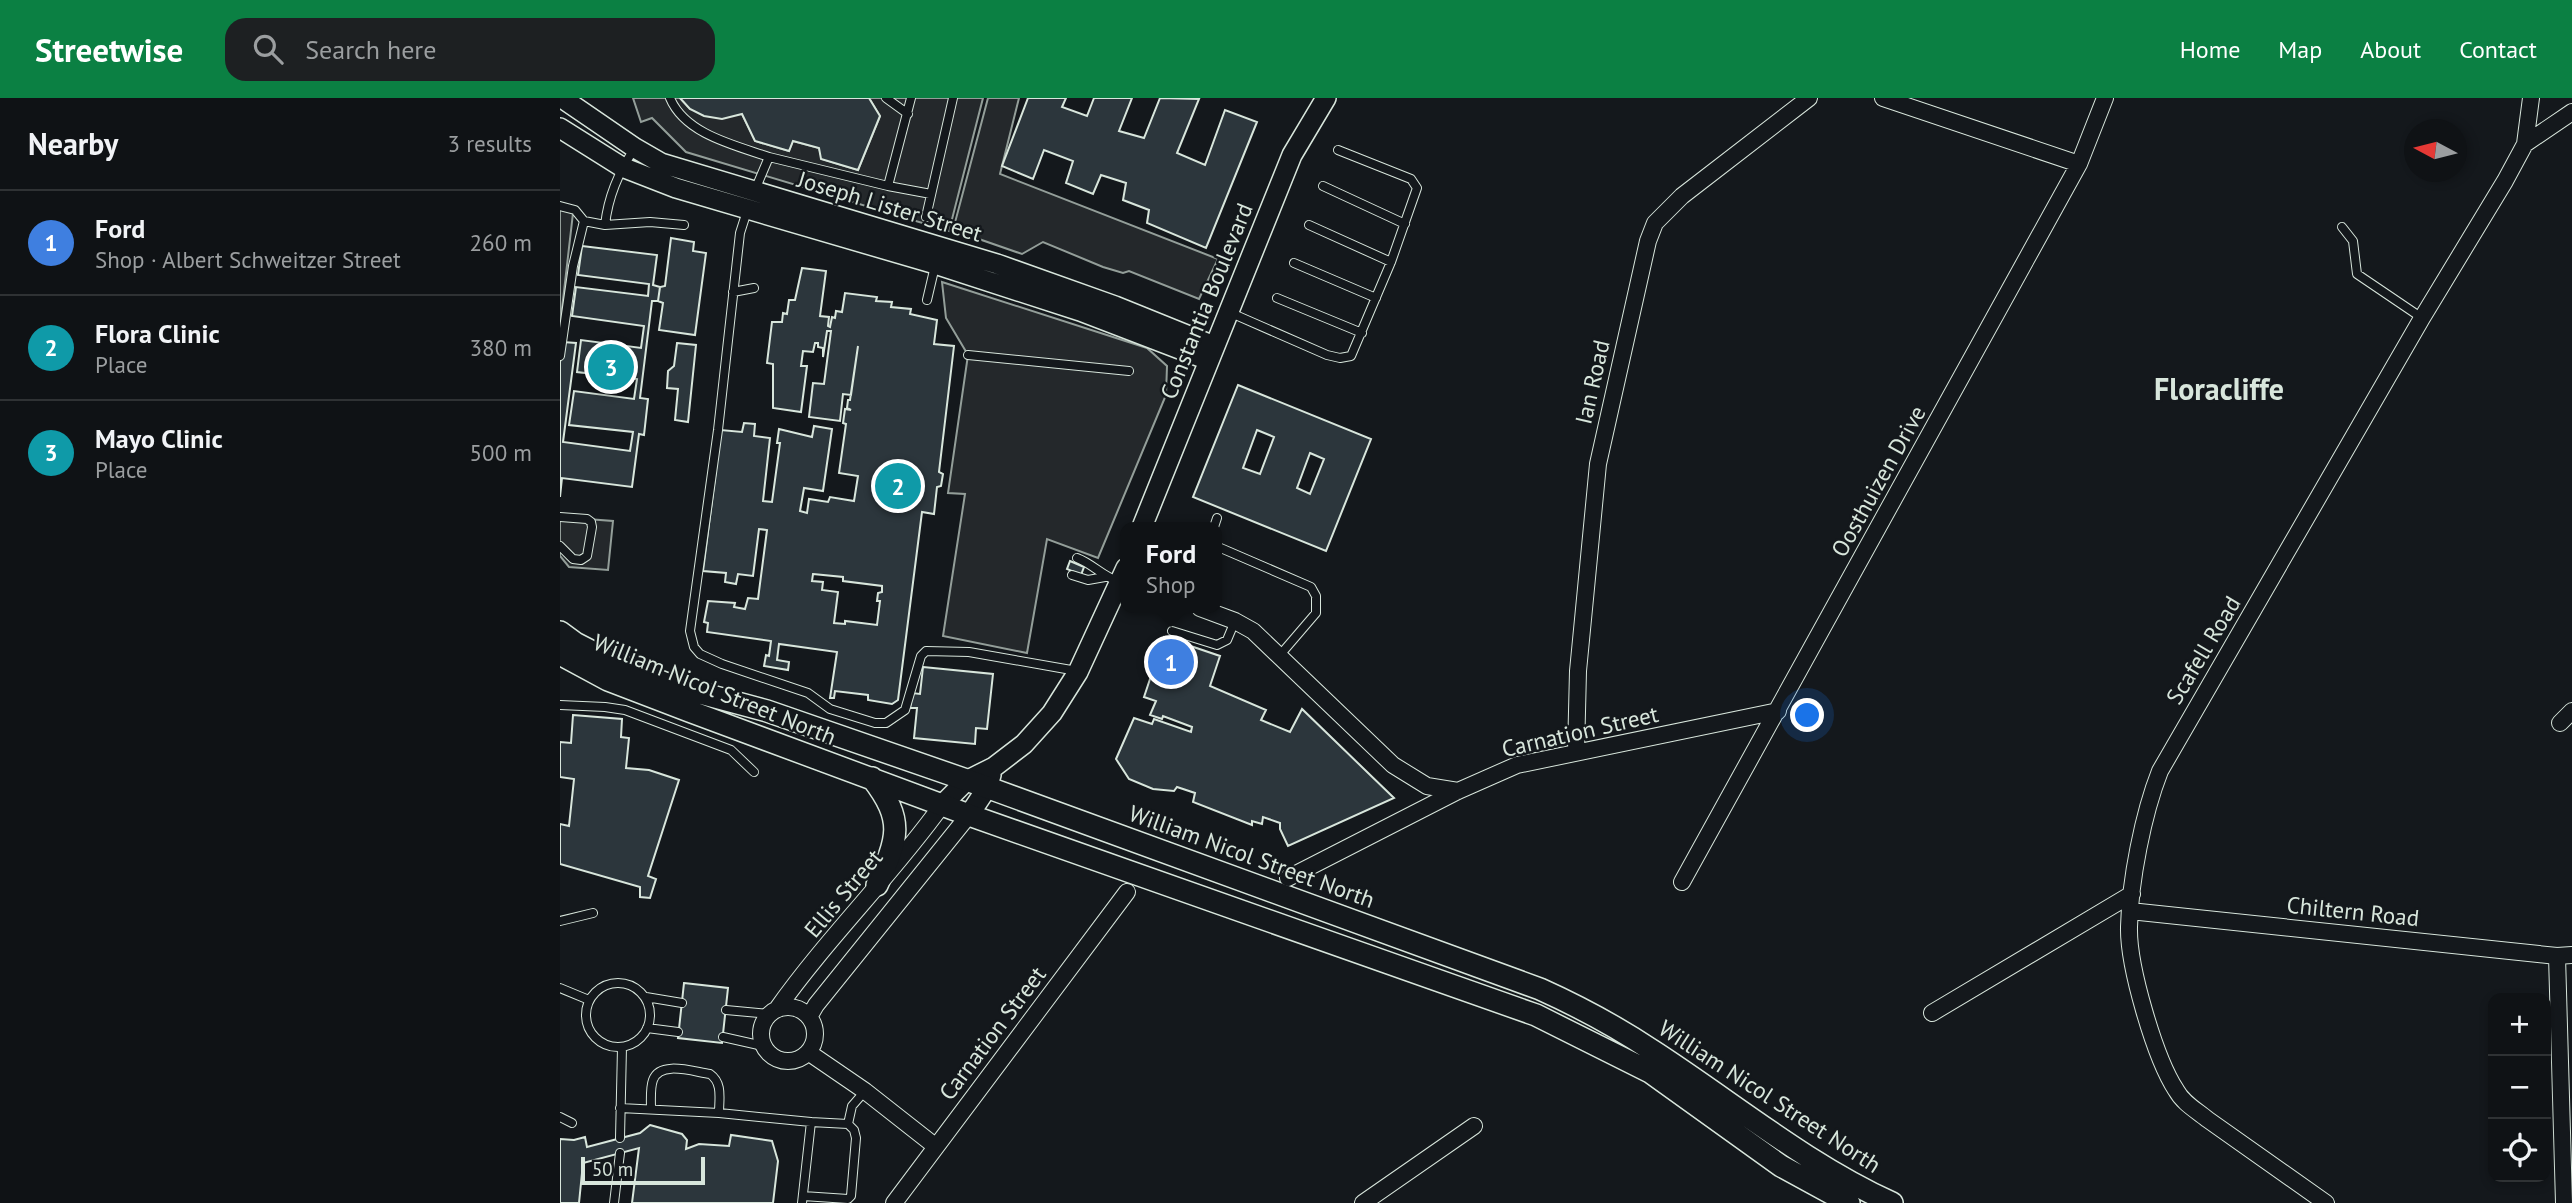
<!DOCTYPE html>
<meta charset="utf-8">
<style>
:root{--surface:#0f1215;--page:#1d2022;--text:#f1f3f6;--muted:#9b9ea0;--line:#2f3234;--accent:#0b8043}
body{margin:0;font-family:"PT Sans",sans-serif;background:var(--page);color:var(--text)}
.controls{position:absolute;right:21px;bottom:21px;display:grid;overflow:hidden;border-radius:14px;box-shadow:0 4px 10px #0003}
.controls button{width:63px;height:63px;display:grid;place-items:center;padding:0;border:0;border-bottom:2px solid var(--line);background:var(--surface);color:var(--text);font:35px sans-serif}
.compass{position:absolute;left:1844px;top:21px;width:63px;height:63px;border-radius:50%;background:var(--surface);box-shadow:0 4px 10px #0003;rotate:277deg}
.scale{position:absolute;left:21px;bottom:18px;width:124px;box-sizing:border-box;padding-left:7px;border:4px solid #d8e6dc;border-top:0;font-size:19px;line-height:24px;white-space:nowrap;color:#d8e6dc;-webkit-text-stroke:5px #14181c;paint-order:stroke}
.you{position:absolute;left:1248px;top:618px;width:24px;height:24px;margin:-18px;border:5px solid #fff;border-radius:50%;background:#1a73e8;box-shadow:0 0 0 10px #1a73e833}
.badge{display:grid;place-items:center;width:46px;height:46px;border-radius:50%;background:var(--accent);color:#fff;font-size:23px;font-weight:700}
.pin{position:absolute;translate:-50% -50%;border:4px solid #fff;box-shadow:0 2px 7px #0006}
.popup{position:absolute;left:560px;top:424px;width:102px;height:91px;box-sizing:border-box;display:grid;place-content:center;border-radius:14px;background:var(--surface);filter:drop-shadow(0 2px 5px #0005);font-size:23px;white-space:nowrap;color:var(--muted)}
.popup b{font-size:26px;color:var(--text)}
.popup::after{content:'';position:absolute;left:50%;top:100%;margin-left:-14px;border:14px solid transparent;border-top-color:var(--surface)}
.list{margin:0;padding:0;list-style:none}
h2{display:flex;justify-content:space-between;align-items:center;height:91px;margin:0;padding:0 28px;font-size:30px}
h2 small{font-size:23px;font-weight:400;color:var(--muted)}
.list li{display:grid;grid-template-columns:46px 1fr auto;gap:21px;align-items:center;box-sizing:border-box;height:105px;padding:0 28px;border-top:2px solid var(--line)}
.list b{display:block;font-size:26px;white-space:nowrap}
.list p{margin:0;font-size:23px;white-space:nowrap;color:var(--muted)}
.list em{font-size:23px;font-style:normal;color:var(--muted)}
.icon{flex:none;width:38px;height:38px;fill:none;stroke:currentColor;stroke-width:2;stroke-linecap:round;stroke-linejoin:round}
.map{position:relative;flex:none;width:2012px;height:1105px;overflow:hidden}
header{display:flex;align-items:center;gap:42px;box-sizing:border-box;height:98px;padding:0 35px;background:var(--accent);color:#fff}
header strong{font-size:33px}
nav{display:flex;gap:38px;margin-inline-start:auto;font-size:24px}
.search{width:490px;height:63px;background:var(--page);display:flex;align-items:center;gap:18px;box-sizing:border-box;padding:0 24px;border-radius:21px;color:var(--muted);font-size:26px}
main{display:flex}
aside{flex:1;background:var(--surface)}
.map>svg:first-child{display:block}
.parking{fill:#24282b;stroke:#939e99;stroke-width:2}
.building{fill:#2c363c;stroke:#d8e6dc;stroke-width:2;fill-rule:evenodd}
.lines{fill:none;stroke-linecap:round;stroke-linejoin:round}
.service-casing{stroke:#d8e6dc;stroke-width:10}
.minor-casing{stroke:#d8e6dc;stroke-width:18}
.tertiary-casing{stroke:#d8e6dc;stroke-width:22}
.secondary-casing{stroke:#d8e6dc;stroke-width:24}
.service{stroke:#14181c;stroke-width:8}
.minor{stroke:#14181c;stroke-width:16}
.tertiary{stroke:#14181c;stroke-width:19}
.secondary{stroke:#14181c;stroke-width:21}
.labels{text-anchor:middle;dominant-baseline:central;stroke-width:5;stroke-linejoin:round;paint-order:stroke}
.street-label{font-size:23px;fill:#d8e6dc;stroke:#14181c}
.district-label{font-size:30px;font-weight:bold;fill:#d8e6dc;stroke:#14181c}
</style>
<header>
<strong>Streetwise</strong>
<div class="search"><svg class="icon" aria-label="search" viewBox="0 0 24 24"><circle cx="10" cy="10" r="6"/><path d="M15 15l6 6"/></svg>Search here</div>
<nav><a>Home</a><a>Map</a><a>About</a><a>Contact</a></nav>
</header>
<main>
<aside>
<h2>Nearby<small>3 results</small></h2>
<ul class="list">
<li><span class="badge" style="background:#3f7fe0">1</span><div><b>Ford</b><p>Shop · Albert Schweitzer Street</p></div><em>260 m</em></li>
<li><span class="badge" style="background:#0f9aa8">2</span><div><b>Flora Clinic</b><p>Place</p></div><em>380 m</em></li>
<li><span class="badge" style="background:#0f9aa8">3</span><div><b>Mayo Clinic</b><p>Place</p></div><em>500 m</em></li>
</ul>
</aside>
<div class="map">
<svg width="2012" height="1105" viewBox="0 0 2012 1105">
<rect width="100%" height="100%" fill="#14181c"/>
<path class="parking" d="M73,0H120L130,11L182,16L195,43L229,53L233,43L259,50L262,61L298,72L320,18L309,0H423L389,133L126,54L92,20L81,24Z
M428,0H459L440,76L658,161L639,201L569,173L563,175L543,169L483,144L462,156L393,132Z
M0,109L13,115L0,228Z
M382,184L587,250L607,268L606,297L538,460L487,441L467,555L383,538L405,396L388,395L408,257L386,220Z
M0,419L53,423L48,472L9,469L0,458Z"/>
<path class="building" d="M120,0H309L320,18L298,72L261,61L259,50L233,43L229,53L195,43L182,16L162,21L144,18L130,11Z
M468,0H506L502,9L527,18L534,0H572L559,33L584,40L600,0L639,1L617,55L645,67L665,12L697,24L646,150L587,125L589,112L563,102L566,85L541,77L533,96L506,85L513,63L484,52L473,81L442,68Z
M111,140L134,144L133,153L146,155L135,237L99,232L103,205L98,203L100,189L105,188Z
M22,148L97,157L93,187L100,189L98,203H92L80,300L88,301L84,337L79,336L72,389L2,380L0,399V264L3,244L16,245L3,344L70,353L73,334L9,327L14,293L74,301L77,281L17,274L21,242L81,250L84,228L12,218L16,189L88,198L89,186L18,177Z
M242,170L266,173L260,218L269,219L268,228L270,229L272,219L275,220L276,213L282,214L285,195L317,199L316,203L332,204L331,209L351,211L350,216L377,222L374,246L394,248L379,374L383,376L381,388L377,389L374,416L362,414L338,602L332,606L308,602V597L275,593L274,600H270L277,554L219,546L217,562L229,564L228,572L204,568L206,557L209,558L211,543L147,534L148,525L144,524L148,503L175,505L174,509L185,511L188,500L198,501L207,432L199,431L193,478L178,476L176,486L165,484L166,475L143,473L161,332L182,334L184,325L195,326L194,338L210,340L203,403L212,404L220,345H217L219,331L252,339L254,328L272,331L263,393L244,390L240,413L247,415L249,401L268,404L270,399L294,403L298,378L279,375L286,326L283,325L285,311L291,312L287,310L288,302H290L298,248L291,297L283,296L280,323L249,319L253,285L264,286L271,233H267L263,259V250L258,249V245H255L253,254L243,253L241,268H247L241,314L213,310V266L207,265L212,224H222L223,215L227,216L229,202H235ZM253,476L283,479V483L322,488V494L318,495L317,503H320L317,527L285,523V526L274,525L278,494L262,492L263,484L252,483Z
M117,245L136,247L128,324L115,322L118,291L107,290L108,273L114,268Z
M678,287L811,341L766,453L633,399ZM697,332L714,339L700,376L683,370ZM750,355L764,361L750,396L737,390Z
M510,463L524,469L521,477L507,471Z
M604,539L660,558L650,588L706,612L701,622L730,634L742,611L834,700L728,748L720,731V725L703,719L702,726L692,723V727L633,704L635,695L617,689L614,693L593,691L569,681L556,661L574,620L592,626L594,621L631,634L632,629L603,618L602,621L590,617L596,603L584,599Z
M363,569L433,576L427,631L416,630L415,646L354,640L357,610H350L352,595L360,596Z
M13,617L62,621L61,639L69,640L66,670L89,672L119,682L88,778L96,781L90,800L80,799V789L0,766V726L9,728L14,681L0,679V644L11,645Z
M124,885L168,890L162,945L118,940Z
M90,1027L122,1036L127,1042L126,1051L139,1046L169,1048L171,1037L212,1043L218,1063L213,1105H72L79,1050L23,1065L19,1105H0V1041L14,1042L25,1039L27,1049L80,1035Z"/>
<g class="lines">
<g class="service-casing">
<path id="service" d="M110,0C125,36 174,47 209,59L195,92
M326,0L348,16
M209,59L328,88L351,0
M328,88L371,96
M763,88L845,126
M0,108L15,112L24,123L45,127L90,124L124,127
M188,110L180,135L158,332L130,533L134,549L140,556L162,566L248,595L270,611L315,625H326L345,612L361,558L366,553L409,554L517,573
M366,119L393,0
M45,127C48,100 59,73 75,50
M749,127L831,164
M1782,129L1793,143L1797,176L1862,220
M734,165L816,200
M173,194L194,190
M717,200L802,235
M367,202L375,168
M671,215L767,257L780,260L791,258L831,164L857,90L851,81L778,52
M408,257L569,273
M0,258L13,168L24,123
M0,419L27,421L31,424L32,429L27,458L21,462L13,461L0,448
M654,429L657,420
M656,448L751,489L756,498V515L720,557
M517,460C533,466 543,479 560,484
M512,477L528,482L545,479
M612,533L657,547L667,542L675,523
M0,607L45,609L65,612L171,652L194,674
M0,823L33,815
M26 917a32 32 0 1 1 64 0a32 32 0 1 1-64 0Z
M0,890L29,902
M86,899L122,905
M166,912L210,916
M87,930L118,934
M163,939L203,948
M60,1010L159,1015L251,1024
M91,1011C91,1002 90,990 93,982C100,962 134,974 150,976C163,985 159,1001 159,1015
M0,1019L12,1025
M60,1040L62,949
M243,1098L288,1101L291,1098L296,1040L294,1032L288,1026
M54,1105L60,1055
M242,1105L251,1024L288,1026L292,1008L305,993"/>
</g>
<g class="minor-casing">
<path id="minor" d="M1323,0L1519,66
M1965,46L2012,14
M640,510L675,523L693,533L833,667L867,688L898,693
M2000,625L2012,613
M1016,654L1018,573L1038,366L1088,143L1095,125L1122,98L1249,0
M728,780L898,693L957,667L1218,613
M1122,784L1519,66L1545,0
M1570,813L1997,858L2012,857
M1997,858L2004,1105
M201 936a27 27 0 1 1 54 0a27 27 0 1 1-54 0Z
M217,911C268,839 331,778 382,707
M1372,915L1572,796
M249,919L256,907L409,717
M248,954L305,993L375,1048
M334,1105L567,794
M803,1105L914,1028
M1766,1105L1647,1021C1636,1012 1623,1005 1616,992C1595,960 1568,868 1569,829C1570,783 1583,716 1600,673L1862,220L1945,83L1965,46L1971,0"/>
</g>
<g class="tertiary-casing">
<path id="tertiary" d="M2,0L75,50L101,65L437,166L555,208L654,248
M0,30L62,69L116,90L375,166L520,213L648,262
M582,429L732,57L766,0
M382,707L406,683L434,669L464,646L492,615L518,574L566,470
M409,717L427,690L431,677"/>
</g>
<g class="secondary-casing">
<path id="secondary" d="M0,534L15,545L54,565L107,586L207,613L418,686L980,891C1020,909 1057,929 1093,953C1172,1004 1246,1066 1332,1105
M0,556L48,582L129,613L409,717L976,917L1090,974L1221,1068L1289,1105
M312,680C345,723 338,740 317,787"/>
</g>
<use href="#service" class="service"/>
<use href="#minor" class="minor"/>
<use href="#tertiary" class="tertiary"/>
<use href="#secondary" class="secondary"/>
</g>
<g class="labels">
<g class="street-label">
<text transform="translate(330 108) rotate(17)">Joseph Lister Street</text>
<text transform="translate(646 203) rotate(-68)">Constantia Boulevard</text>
<text transform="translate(1032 284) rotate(-77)">Ian Road</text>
<text transform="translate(1318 383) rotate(-61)">Oosthuizen Drive</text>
<text transform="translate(1643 552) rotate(-59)">Scafell Road</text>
<text transform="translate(155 591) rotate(22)">William Nicol Street North</text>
<text transform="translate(1020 633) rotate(-13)">Carnation Street</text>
<text transform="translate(692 758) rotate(20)">William Nicol Street North</text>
<text transform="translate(283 795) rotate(-50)">Ellis Street</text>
<text transform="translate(1793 813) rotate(6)">Chiltern Road</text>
<text transform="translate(432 935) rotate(-53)">Carnation Street</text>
<text transform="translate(1210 998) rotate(33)">William Nicol Street North</text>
</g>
<g class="district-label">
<text x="1659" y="290">Floracliffe</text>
</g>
</g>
</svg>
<div class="controls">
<button>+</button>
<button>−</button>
<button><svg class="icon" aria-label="locate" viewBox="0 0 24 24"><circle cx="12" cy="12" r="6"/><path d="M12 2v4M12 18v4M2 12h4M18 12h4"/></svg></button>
</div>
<svg class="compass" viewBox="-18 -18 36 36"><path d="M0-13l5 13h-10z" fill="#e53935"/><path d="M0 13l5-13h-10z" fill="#9b9ea0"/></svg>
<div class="scale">50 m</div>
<div class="you"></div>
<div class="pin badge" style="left:611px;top:564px;background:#3f7fe0">1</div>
<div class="popup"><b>Ford</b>Shop</div>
<div class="pin badge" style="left:338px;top:388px;background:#0f9aa8">2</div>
<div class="pin badge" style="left:51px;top:269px;background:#0f9aa8">3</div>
</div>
</main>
